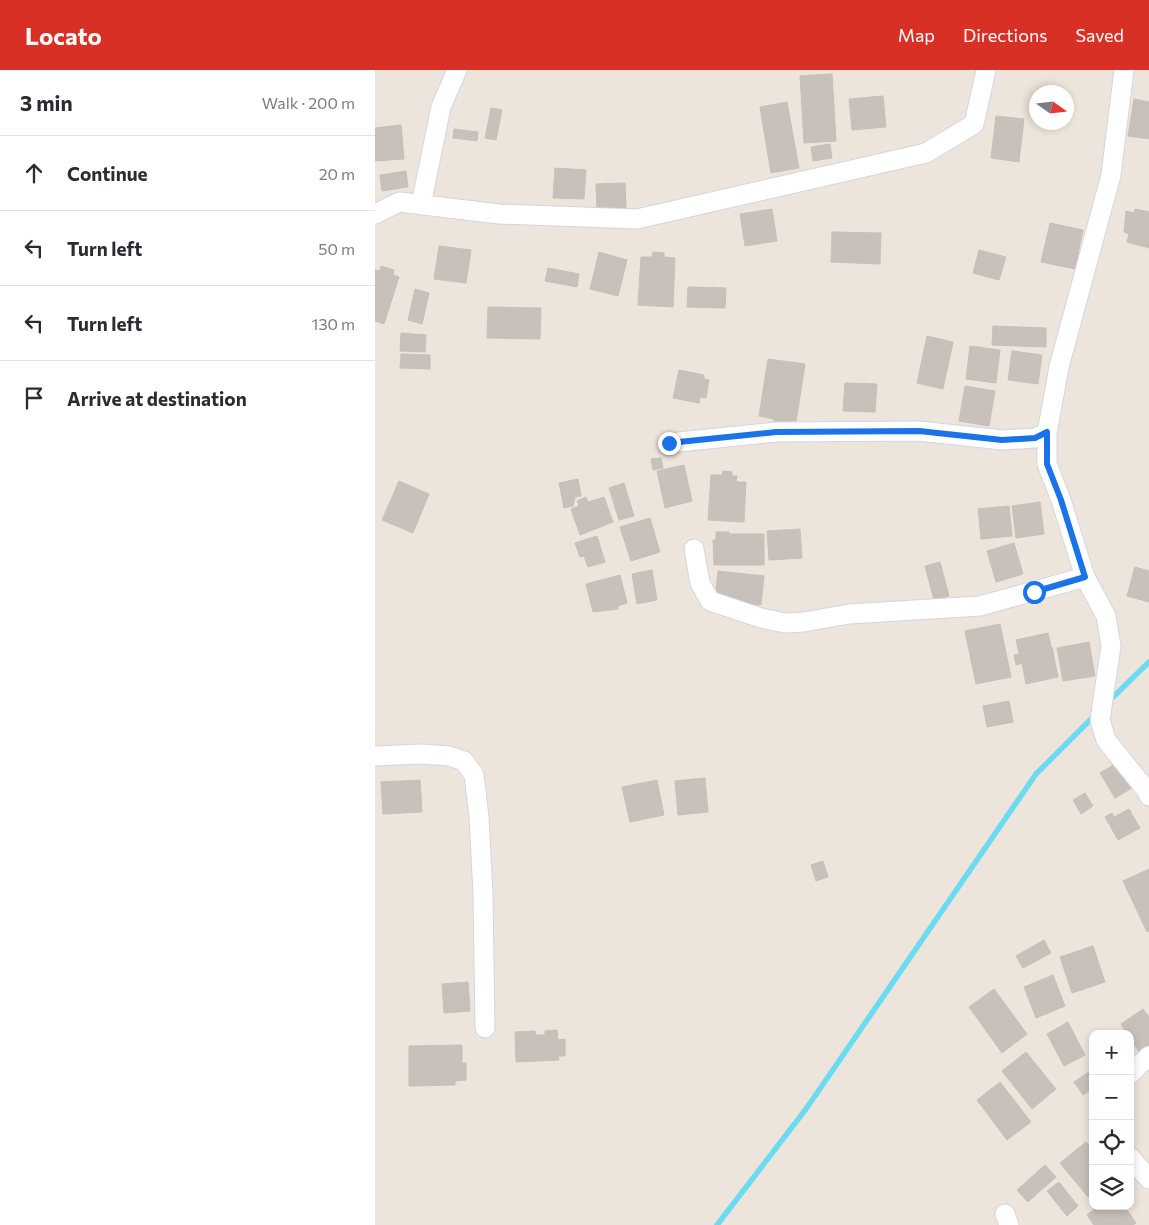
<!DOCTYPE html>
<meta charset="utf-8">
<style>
:root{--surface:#fff;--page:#f2f2f3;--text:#2b2b33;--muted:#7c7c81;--line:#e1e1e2;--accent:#d93025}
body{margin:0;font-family:Commissioner,sans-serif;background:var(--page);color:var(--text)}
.controls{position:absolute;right:15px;bottom:15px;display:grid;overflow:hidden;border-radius:10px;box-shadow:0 2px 8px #0003}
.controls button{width:45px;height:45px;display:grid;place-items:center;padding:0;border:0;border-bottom:1px solid var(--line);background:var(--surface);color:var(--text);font:25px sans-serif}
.compass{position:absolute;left:654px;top:15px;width:45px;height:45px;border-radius:50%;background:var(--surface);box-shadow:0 2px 8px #0003;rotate:104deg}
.stop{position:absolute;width:15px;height:15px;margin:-11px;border:4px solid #1a73e8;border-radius:50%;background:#fff}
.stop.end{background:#1a73e8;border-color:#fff;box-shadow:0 1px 5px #0008}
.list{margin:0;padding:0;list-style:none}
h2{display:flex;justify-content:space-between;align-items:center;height:65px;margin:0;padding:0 20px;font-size:21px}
h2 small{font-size:16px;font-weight:400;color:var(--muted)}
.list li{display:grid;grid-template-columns:32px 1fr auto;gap:15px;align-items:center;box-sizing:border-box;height:75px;padding:0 20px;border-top:1px solid var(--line)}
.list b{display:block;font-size:19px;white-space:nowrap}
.list em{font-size:16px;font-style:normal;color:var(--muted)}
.icon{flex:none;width:28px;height:28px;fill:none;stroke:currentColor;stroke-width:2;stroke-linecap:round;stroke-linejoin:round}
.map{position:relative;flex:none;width:774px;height:1155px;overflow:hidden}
header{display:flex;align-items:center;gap:30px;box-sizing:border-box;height:70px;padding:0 25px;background:var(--accent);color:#fff}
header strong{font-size:24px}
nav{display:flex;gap:28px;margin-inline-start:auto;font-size:18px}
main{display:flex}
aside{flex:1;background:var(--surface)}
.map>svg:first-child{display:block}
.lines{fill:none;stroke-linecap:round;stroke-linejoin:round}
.stream{stroke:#6bdbf2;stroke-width:5.5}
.building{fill:#c8c1bb;stroke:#c8bfb5}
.minor-casing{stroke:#d1d6e3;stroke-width:21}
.minor{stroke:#fff;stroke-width:19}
.route{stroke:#1a73e8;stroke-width:6}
</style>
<header>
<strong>Locato</strong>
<nav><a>Map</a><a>Directions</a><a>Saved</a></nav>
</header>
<main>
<aside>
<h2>3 min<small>Walk · 200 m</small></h2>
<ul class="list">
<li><svg class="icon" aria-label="ahead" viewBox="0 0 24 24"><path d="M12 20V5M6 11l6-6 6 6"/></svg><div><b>Continue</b></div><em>20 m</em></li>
<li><svg class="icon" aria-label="left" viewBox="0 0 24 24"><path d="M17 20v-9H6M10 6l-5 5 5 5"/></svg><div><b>Turn left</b></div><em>50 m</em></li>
<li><svg class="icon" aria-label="left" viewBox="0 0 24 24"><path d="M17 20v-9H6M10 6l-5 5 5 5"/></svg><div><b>Turn left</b></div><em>130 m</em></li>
<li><svg class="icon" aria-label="arrive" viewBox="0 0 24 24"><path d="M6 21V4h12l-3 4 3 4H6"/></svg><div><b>Arrive at destination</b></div></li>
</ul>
</aside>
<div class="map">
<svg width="774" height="1155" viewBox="0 0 774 1155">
<rect width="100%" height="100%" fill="#ede4db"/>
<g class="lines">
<path class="stream" d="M733,632L774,592
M342,1155L431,1039L661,704L721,644"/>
</g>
<path class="building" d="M457,4L461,71L429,73L425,6Z
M508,26L511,57L477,60L474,29Z
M759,29L774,32V69L753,66Z
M412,32L424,98L396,103L385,37Z
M116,38L127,40L121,70L110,68Z
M621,46L649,49L644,92L616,88Z
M26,55L29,89L0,91V58Z
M79,59L103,62L102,71L78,68Z
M455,74L457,88L438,91L436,77Z
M180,98L211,100L209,129L178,128Z
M31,101L33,117L7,121L5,105Z
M250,113L251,138L222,140L221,114Z
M397,139L402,171L370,176L365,144Z
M760,139L774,142V178L752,172L754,164L749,162L751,141L759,143Z
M675,153L708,160L700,199L666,192Z
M457,162L506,163L505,194L456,192Z
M64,176L96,180L91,213L59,209Z
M604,180L631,187L624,210L598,203Z
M224,182L252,190L243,226L215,219Z
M278,182L289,183V187L300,188L298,237L263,235L266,187H277Z
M6,196L19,200L18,205L24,207L9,254L0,251V200L5,201Z
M173,198L204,204L202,217L170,211Z
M313,217L351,218L350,238L312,237Z
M40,219L54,223L47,254L33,250Z
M113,237L166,238L165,269L112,268Z
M618,256L671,258V277L617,275Z
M26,263L51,265L50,282L25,281Z
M552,266L578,272L568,319L542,313Z
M595,276L625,280L621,313L591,309Z
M637,281L667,285L663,314L633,310Z
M26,284L55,285V299L25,298Z
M393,289L430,294L421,352H417V356L399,354V349L384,346Z
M304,300L329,305V309L334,310L331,328L325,327L324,333L298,328Z
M470,313L502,314L500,342L468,341Z
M590,316L620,321L614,356L584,351Z
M286,388L288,398L278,400L276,389Z
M309,395L317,431L290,438L282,401Z
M348,401L357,402V406H362L361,412H371L369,452L333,450L336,405H347Z
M203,409L206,426L200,427L198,436L189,438L184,413Z
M24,411L54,424L38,463L7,450Z
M249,413L259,446L244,450L234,418Z
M211,427L213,432L229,427L238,452L205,465L196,439L204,436L202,431Z
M665,432L669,464L641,468L637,436Z
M634,436L637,466L606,469L603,439Z
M275,448L285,482L256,491L245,457Z
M425,459L427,488L394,490L392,461Z
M341,462H354V464H389V495H339L338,470H341Z
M222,466L230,492L213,497L209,486L205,487L200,473Z
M639,473L648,504L621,512L612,481Z
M565,492L574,526L559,530L550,496Z
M760,497L774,501V532L752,526Z
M277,500L282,530L262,534L257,504Z
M343,501L389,506L386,535L340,530Z
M245,505L252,533L243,536V539L218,542L211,514Z
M625,554L636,607L601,614L590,561Z
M673,563L676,576L644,583L641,570Z
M714,572L720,606L688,611L682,578Z
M677,577L683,607L651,614L647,593L641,595L639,585Z
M634,631L638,652L612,657L608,636Z
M742,693L757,718L740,728L725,703Z
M330,708L333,742L303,745L300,711Z
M45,710L47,742L8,744L6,712Z
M282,710L289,745L255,752L247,717Z
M710,723L718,736L706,744L698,730Z
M754,739L765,758L743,770L730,747L737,743L739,747Z
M448,791L453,807L441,811L436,795Z
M774,799V861L772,862L748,811Z
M669,870L676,883L648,898L641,886Z
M718,876L730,912L697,923L685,887Z
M678,905L690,936L661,948L649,917Z
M93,912L95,941L69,943L67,914Z
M619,919L652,964L627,983L594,937Z
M768,939L774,947V977L765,983L755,968V964H752L746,954Z
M693,952L710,985L689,996L672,964Z
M182,960L183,970L190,969V986H183L184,990L141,992L140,962L160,961L161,965H170V961Z
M87,975V993H91V1010L80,1011V1015L34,1016V976Z
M651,982L681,1019L657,1039L627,1001Z
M718,999V1018L708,1025L699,1012Z
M625,1012L656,1052L632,1070L602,1030Z
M711,1072L718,1080V1123L713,1127L685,1093Z
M670,1095L681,1107L653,1132L642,1120Z
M684,1112L703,1136L692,1146L672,1121Z
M723,1136H749L761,1153L758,1155H719L712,1145Z"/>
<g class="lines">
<g class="minor-casing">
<path id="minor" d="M749,0L736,105L684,297L672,363V394L686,430L710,507L731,546L736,576L725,650L731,670L772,721L774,726
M46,135L66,37L82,0
M0,144L24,132L124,144L262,149L551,83L599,54L611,0
M294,373L401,362L544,361L627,370L660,368L672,363
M319,479L325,513L335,531L386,548L410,553L429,552L474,544L605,536L710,507
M0,686L46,684L74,686L89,691L99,705L104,747L108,823L110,958
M755,1004L774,986
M755,1087L774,1109
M630,1144L634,1155"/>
</g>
<use href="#minor" class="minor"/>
</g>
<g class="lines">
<path class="route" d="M294,373L401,362L544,361L627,370L660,368L672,362V394L686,430L710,507L659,522"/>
</g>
</svg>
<div class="controls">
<button>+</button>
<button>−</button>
<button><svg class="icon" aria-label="locate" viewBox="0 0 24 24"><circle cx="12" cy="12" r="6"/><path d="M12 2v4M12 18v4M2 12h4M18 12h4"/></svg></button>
<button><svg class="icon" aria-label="layers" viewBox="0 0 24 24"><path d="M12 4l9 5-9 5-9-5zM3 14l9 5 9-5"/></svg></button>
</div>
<svg class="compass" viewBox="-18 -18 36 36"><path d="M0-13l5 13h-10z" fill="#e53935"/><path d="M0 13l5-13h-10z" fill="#7c7c81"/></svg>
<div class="stop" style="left:659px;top:522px"></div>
<div class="stop end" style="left:294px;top:373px"></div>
</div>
</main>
